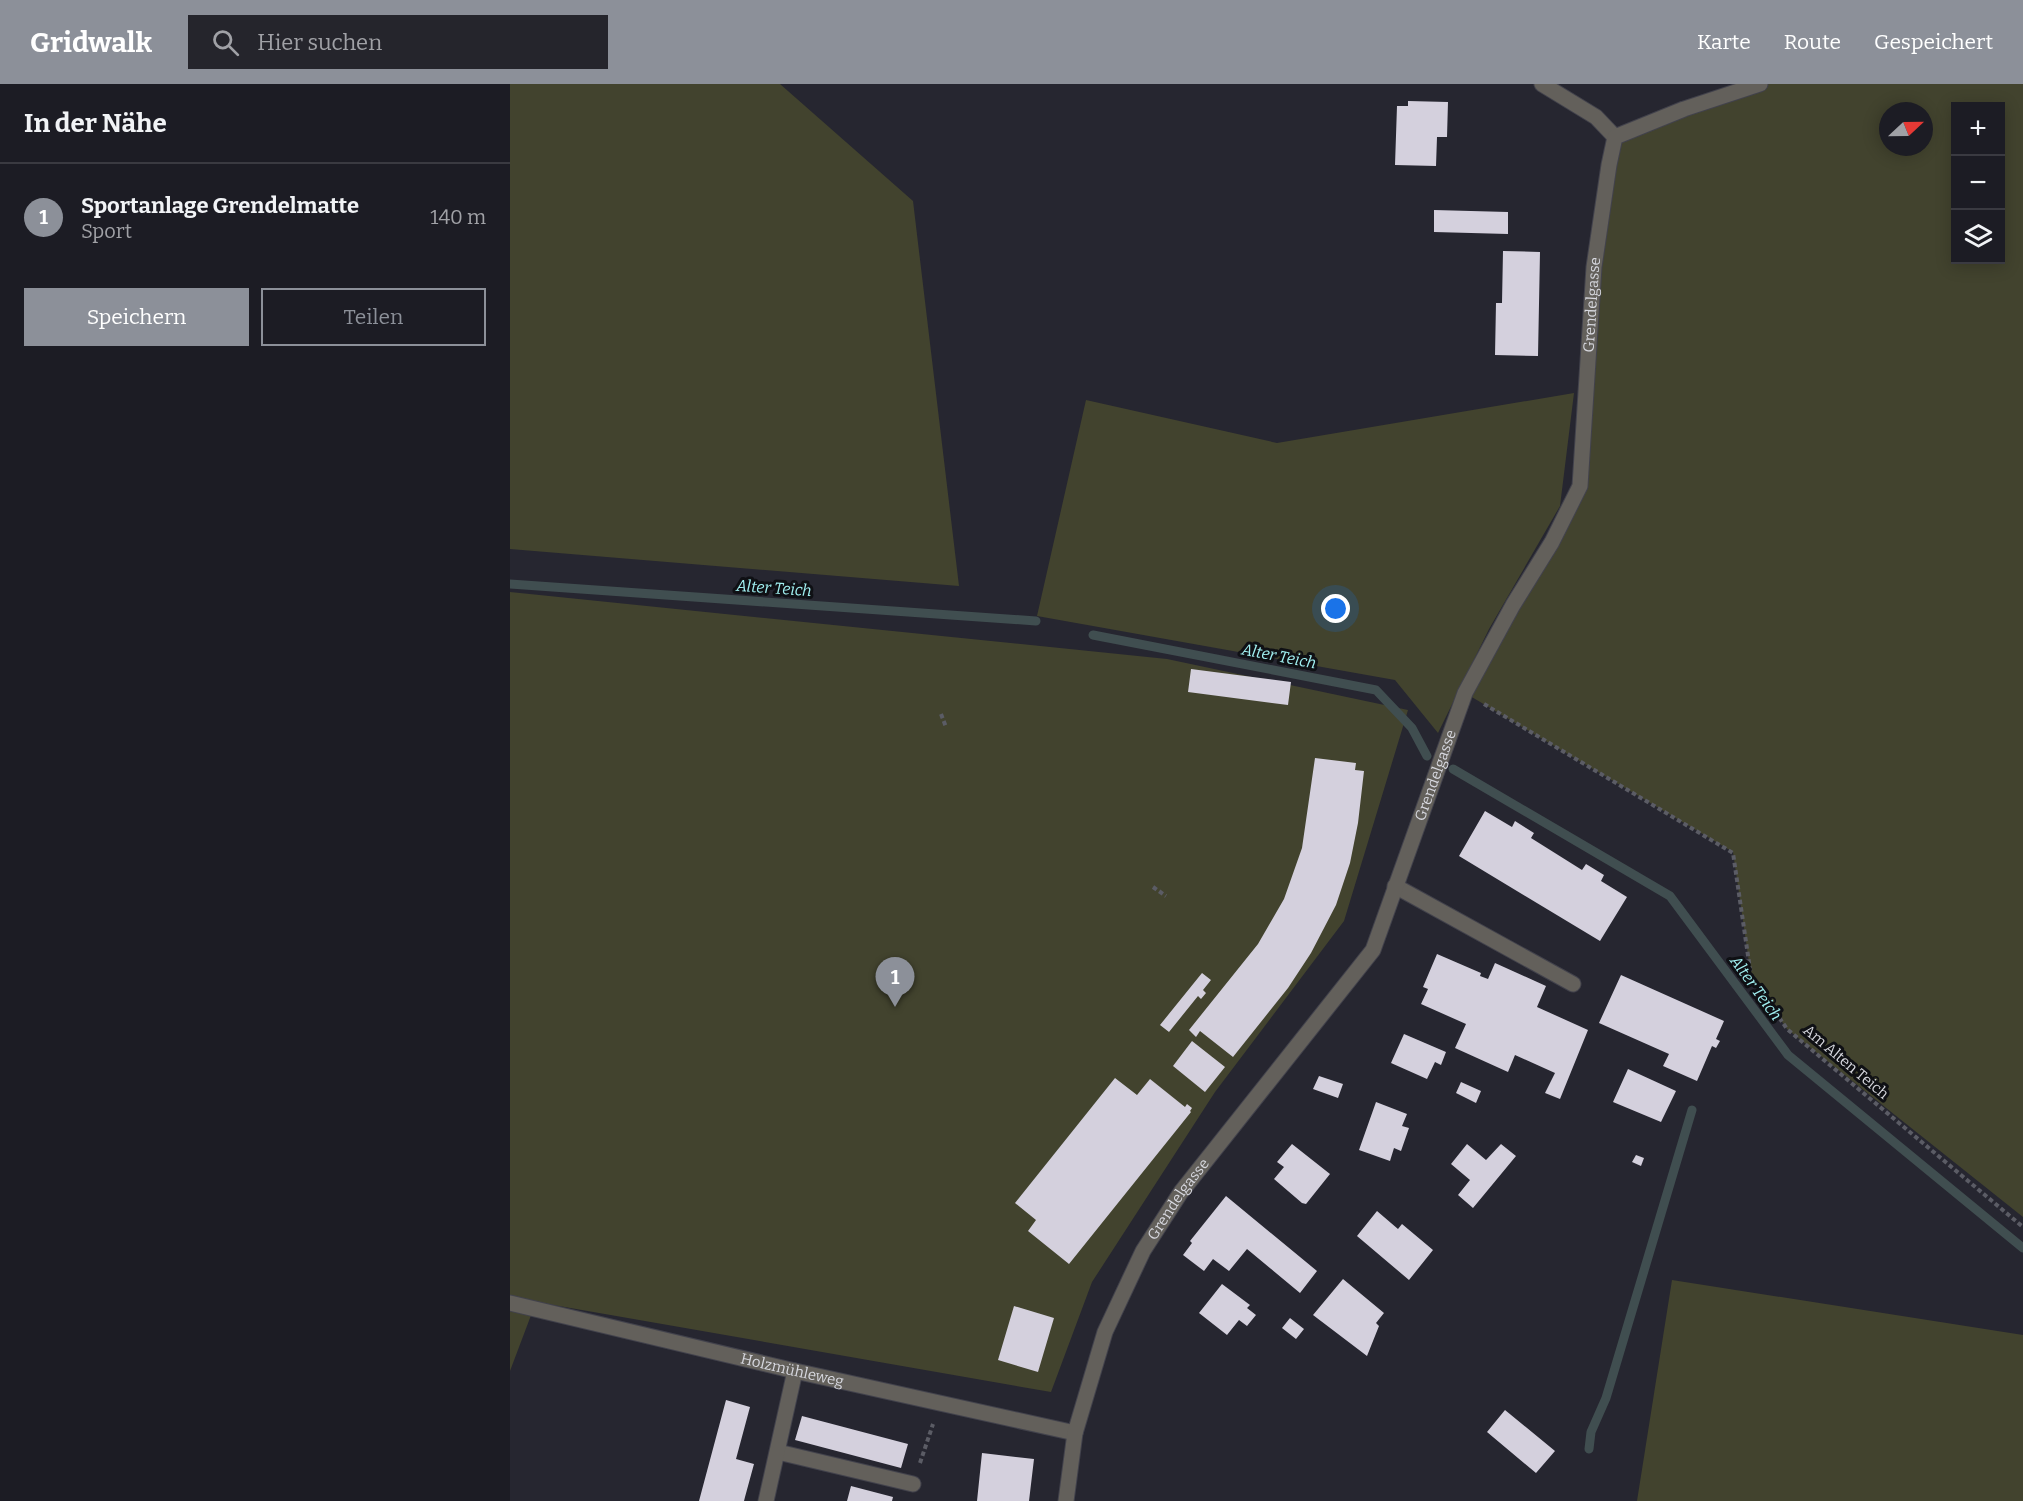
<!DOCTYPE html>
<html lang="de">
<meta charset="utf-8">
<style>
:root{--surface:#1c1c24;--page:#25252c;--text:#f1f3f6;--muted:#a0a1a6;--line:#3a3a41;--accent:#8c9099}
body{margin:0;font-family:Bitter,serif;background:var(--page);color:var(--text)}
.controls{position:absolute;right:18px;top:18px;display:grid;overflow:hidden;border-radius:0px;box-shadow:0 3px 15px #0003}
.controls button{width:54px;height:54px;display:grid;place-items:center;padding:0;border:0;border-bottom:2px solid var(--line);background:var(--surface);color:var(--text);font:30px sans-serif}
.compass{position:absolute;left:1369px;top:18px;width:54px;height:54px;border-radius:50%;background:var(--surface);box-shadow:0 3px 15px #0003;rotate:68deg}
.you{position:absolute;left:826px;top:525px;width:21px;height:21px;margin:-15px;border:4px solid #fff;border-radius:50%;background:#1a73e8;box-shadow:0 0 0 9px #1a73e833}
.badge{display:grid;place-items:center;width:39px;height:39px;border-radius:50%;background:var(--accent);color:#fff;font-size:20px;font-weight:700}
.pin{position:absolute;translate:-50% -50px;filter:drop-shadow(0 2px 3px #0008)}
.pin::after{content:'';position:absolute;top:32px;width:21px;height:18px;background:inherit;clip-path:polygon(0 0,100% 0,50% 100%)}
.list{margin:0;padding:0;list-style:none}
h2{display:flex;justify-content:space-between;align-items:center;height:78px;margin:0;padding:0 24px;font-size:26px}
h2 small{font-size:20px;font-weight:400;color:var(--muted)}
.list li{display:grid;grid-template-columns:39px 1fr auto;gap:18px;align-items:center;box-sizing:border-box;height:108px;padding:0 24px;border-top:2px solid var(--line)}
.list b{display:block;font-size:22px;white-space:nowrap}
.list p{margin:0;font-size:20px;white-space:nowrap;color:var(--muted)}
.list em{font-size:20px;font-style:normal;color:var(--muted)}
.actions{display:flex;gap:12px;padding:18px 24px}
.actions a{flex:1;padding:14px 0;border:2px solid var(--accent);border-radius:0px;text-align:center;font-size:21px;color:var(--accent)}
.actions .main{background:var(--accent);color:#fff}
.icon{flex:none;width:33px;height:33px;fill:none;stroke:currentColor;stroke-width:2;stroke-linecap:round;stroke-linejoin:round}
.map{position:relative;flex:none;width:1513px;height:1417px;overflow:hidden}
header{display:flex;align-items:center;gap:36px;box-sizing:border-box;height:84px;padding:0 30px;background:var(--accent);color:#fff}
header strong{font-size:28px}
nav{display:flex;gap:33px;margin-inline-start:auto;font-size:21px}
.search{width:420px;height:54px;background:var(--page);display:flex;align-items:center;gap:15px;box-sizing:border-box;padding:0 21px;border-radius:0px;color:var(--muted);font-size:22px}
main{display:flex}
aside{flex:1;background:var(--surface)}
.map>svg:first-child{display:block}
.green{fill:#42432e;fill-rule:evenodd}
.lines{fill:none;stroke-linecap:round;stroke-linejoin:round}
.stream{stroke:#404e50;stroke-width:9}
.building{fill:#d4d0dd}
.minor-casing{stroke:#42424c;stroke-width:17}
.path{stroke:#5b5c65;stroke-width:4;stroke-dasharray:4.5 3;stroke-linecap:butt}
.minor{stroke:#63605b;stroke-width:15}
.labels{text-anchor:middle;dominant-baseline:central;stroke-width:6;stroke-linejoin:round;paint-order:stroke}
.street-label{font-size:15px;fill:#d7d8df;stroke:#0f1014}
.water-label{font-size:16px;font-style:italic;fill:#a1f0f1;stroke:#0f1014}
</style>
<header>
<strong>Gridwalk</strong>
<div class="search"><svg class="icon" aria-label="search" viewBox="0 0 24 24"><circle cx="10" cy="10" r="6"/><path d="M15 15l6 6"/></svg>Hier suchen</div>
<nav><a>Karte</a><a>Route</a><a>Gespeichert</a></nav>
</header>
<main>
<aside>
<h2>In der Nähe<small></small></h2>
<ul class="list">
<li><span class="badge">1</span><div><b>Sportanlage Grendelmatte</b><p>Sport</p></div><em>140 m</em></li>
</ul>
<div class="actions"><a class="main">Speichern</a><a>Teilen</a></div>
</aside>
<div class="map">
<svg width="1513" height="1417" viewBox="0 0 1513 1417">
<rect width="100%" height="100%" fill="#262630"/>
<path class="green" d="M0,0H270L403,117L449,502L0,465Z
M1250,0H1513V1133L1277,945L1241,892L1223,768L955,609L1070,402L1084,183L1105,53ZM1446,22H1490V176H1446ZM1378,27H1414V63H1378Z
M1064,309L1050,422L979,545L928,649L885,596L527,532L576,316L767,359Z
M0,508L657,575L898,626L834,837L705,1008L582,1198L541,1308L26,1218L0,1287V1213L15,1215L0,1211Z
M1162,1196L1513,1251V1417H1127Z"/>
<g class="lines">
<path class="stream" d="M0,500L526,537
M583,551L866,606L902,644L917,672
M943,685L1160,812L1278,971L1513,1164
M1079,1365L1081,1348L1096,1314L1182,1026"/>
</g>
<path class="building" d="M898,17L938,18L937,53H927L926,82L885,81L887,22H898Z
M924,126L998,128V150L924,148Z
M993,167L1030,168L1028,272L985,271L986,219H992Z
M681,585L781,598L778,621L678,608Z
M805,674L846,679L845,686L854,687L848,739L840,779L826,821L801,869L778,904L723,973L690,947L686,953L679,946L748,860L774,815L792,764Z
M975,727L1002,743L1005,737L1024,749L1021,754L1072,786L1076,780L1094,791L1091,797L1117,813L1090,857L949,772Z
M927,870L971,889L970,892L978,895L985,879L1036,902L1027,923L1078,946L1050,1015L1035,1009L1045,989L1005,971L998,988L945,964L956,940L911,920L918,905L913,903Z
M692,889L701,896L693,906L696,909L691,915L688,912L659,948L650,941Z
M1111,891L1214,937L1206,955L1210,957L1206,964L1202,962L1187,997L1153,982L1159,970L1089,939Z
M894,950L936,968L931,981L925,978L917,995L881,979Z
M682,957L715,983L695,1008L663,982Z
M1118,985L1166,1007L1151,1038L1103,1018Z
M809,992L833,1000L828,1014L803,1005Z
M605,994L627,1011L640,995L675,1023L677,1020L682,1024L680,1027L681,1028L559,1180L518,1147L526,1136L505,1119Z
M951,998L971,1007L966,1019L946,1009Z
M866,1018L897,1030L892,1042L899,1044L891,1067L884,1064L880,1077L849,1066Z
M782,1060L820,1090L796,1120L792,1119L764,1095L774,1083L767,1078Z
M957,1060L976,1076L991,1060L1006,1072L963,1124L948,1111L960,1096L941,1080Z
M1126,1071L1134,1074L1131,1082L1122,1078Z
M716,1112L807,1187L790,1209L737,1165L719,1187L703,1175L694,1187L673,1171L682,1159L680,1157Z
M867,1127L888,1145L892,1140L923,1166L899,1196L847,1152Z
M833,1195L874,1229L866,1239L869,1242L857,1272L803,1231Z
M712,1200L740,1221L737,1224L746,1231L737,1242L729,1236L717,1251L689,1229Z
M504,1222L544,1234L528,1288L488,1276Z
M780,1234L794,1245L786,1255L772,1244Z
M216,1316L240,1323L226,1375L244,1380L235,1413L234,1417H189Z
M995,1326L1045,1367L1026,1389L977,1348Z
M292,1332L398,1360L391,1384L285,1356Z
M472,1369L524,1375L519,1417H467Z
M341,1402L383,1413L382,1417H337Z"/>
<g class="lines">
<g class="minor-casing">
<g id="minor">
<path d="M1032,0L1086,33L1105,53"/>
<path d="M885,802L1063,900"/>
<path id="s1" d="M0,1219L285,1287L565,1349"/>
<path d="M268,1368L403,1400"/>
<path d="M256,1417L285,1287"/>
<path id="s2" d="M556,1417L565,1349L595,1248L633,1167L671,1108L863,866L955,609L1003,521L1042,458L1070,402L1084,183L1099,81L1105,53L1174,25L1250,0"/>
</g>
</g>
<path class="path" d="M974,620L1223,769L1241,892L1277,945L1513,1143
M431,630L436,643
M643,803L656,812
M410,1379L423,1340"/>
<use href="#minor" class="minor"/>
</g>
<g class="labels">
<g class="street-label">
<text stroke="none"><textPath href="#s2" startOffset="1334">Grendelgasse</textPath></text>
<text stroke="none"><textPath href="#s2" startOffset="828">Grendelgasse</textPath></text>
<text transform="translate(1336 978) rotate(40)">Am Alten Teich</text>
<text stroke="none"><textPath href="#s2" startOffset="326">Grendelgasse</textPath></text>
<text stroke="none"><textPath href="#s1" startOffset="290">Holzmühleweg</textPath></text>
</g>
<g class="water-label">
<text transform="translate(264 504) rotate(4)">Alter Teich</text>
<text transform="translate(769 572) rotate(11)">Alter Teich</text>
<text transform="translate(1246 904) rotate(54)">Alter Teich</text>
</g>
</g>
</svg>
<div class="controls">
<button>+</button>
<button>−</button>
<button><svg class="icon" aria-label="layers" viewBox="0 0 24 24"><path d="M12 4l9 5-9 5-9-5zM3 14l9 5 9-5"/></svg></button>
</div>
<svg class="compass" viewBox="-18 -18 36 36"><path d="M0-13l5 13h-10z" fill="#e53935"/><path d="M0 13l5-13h-10z" fill="#a0a1a6"/></svg>
<div class="you"></div>
<div class="pin badge" style="left:385px;top:923px">1</div>
</div>
</main>
